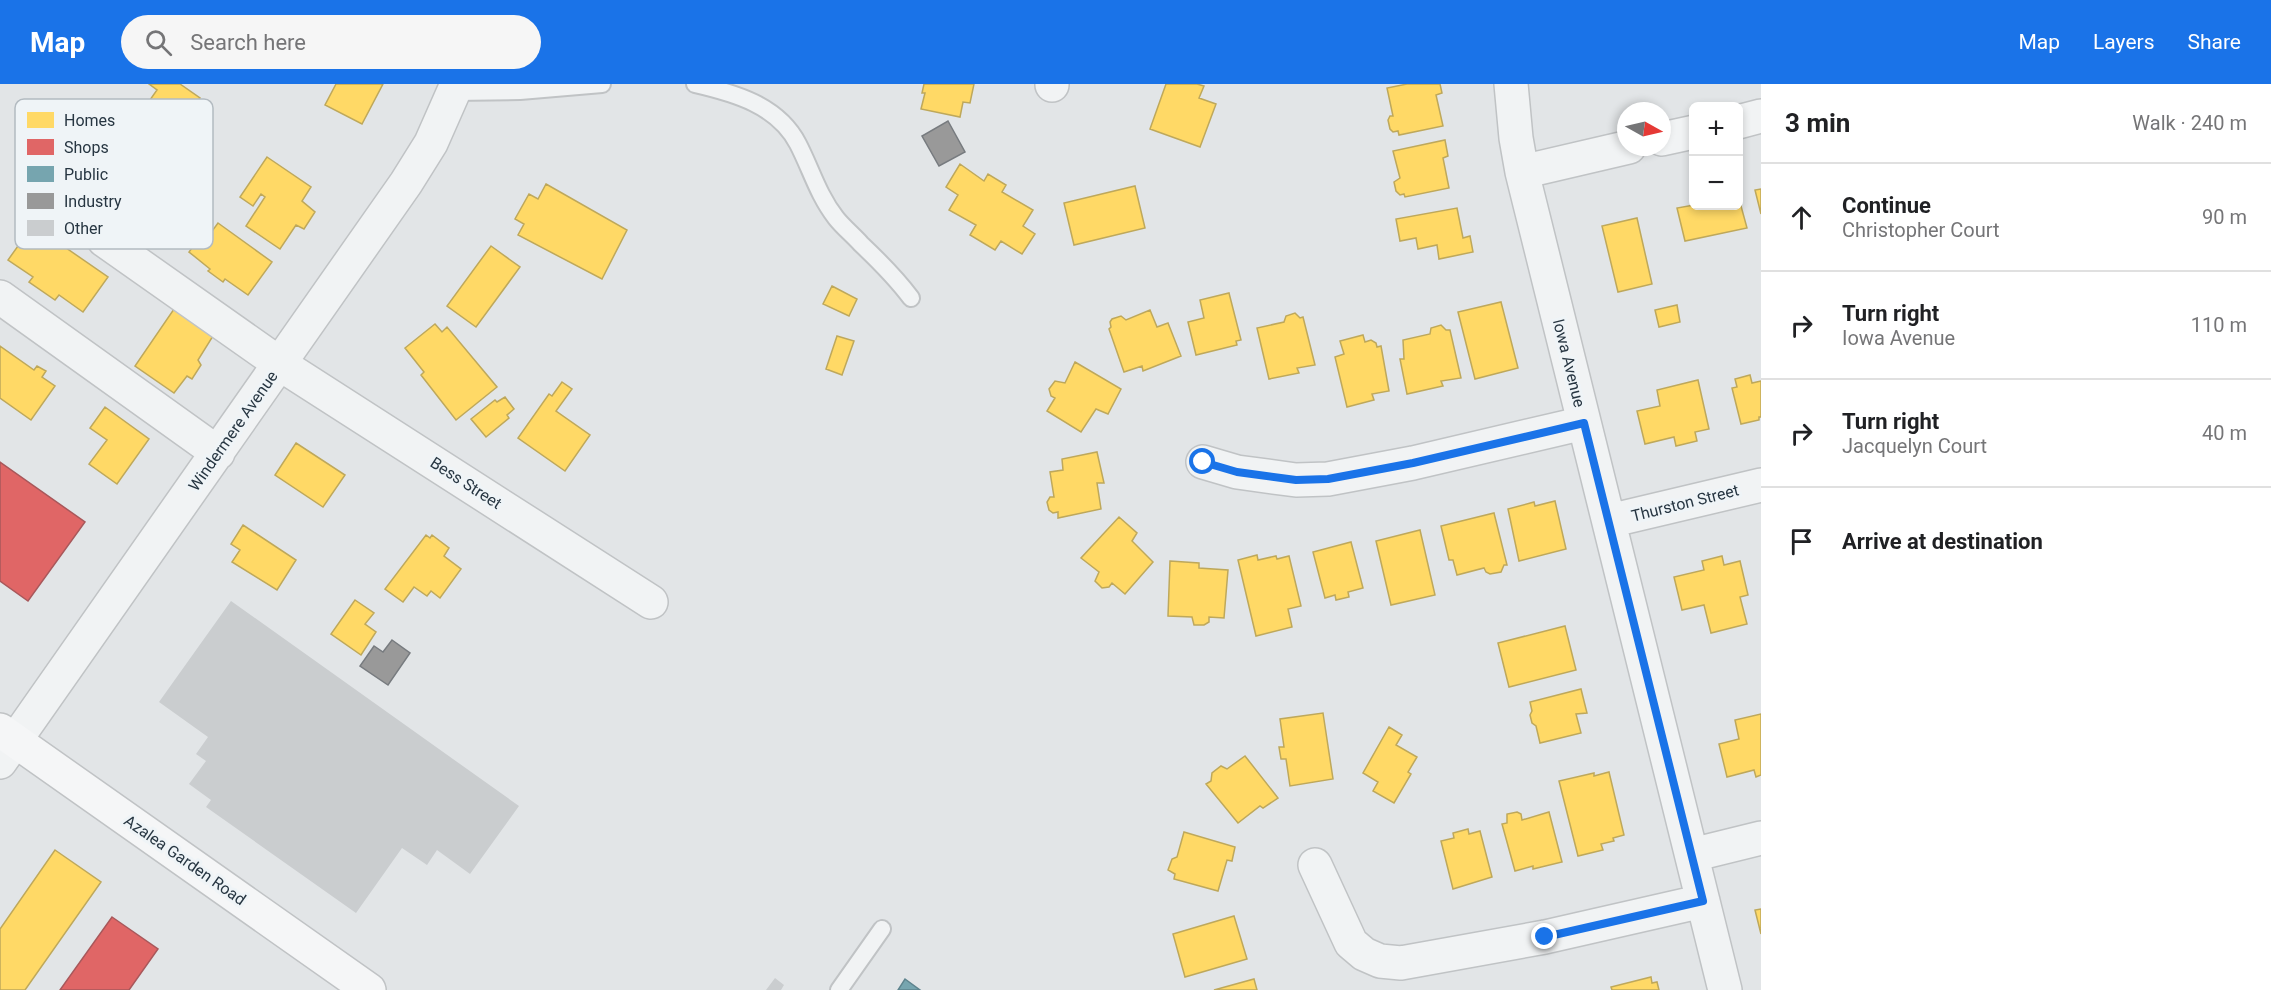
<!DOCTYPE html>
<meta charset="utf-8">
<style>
:root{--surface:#fff;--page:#f6f6f6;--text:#202124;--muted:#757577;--line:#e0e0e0;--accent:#1a73e8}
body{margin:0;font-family:Roboto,sans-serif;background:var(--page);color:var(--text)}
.controls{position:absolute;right:18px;top:18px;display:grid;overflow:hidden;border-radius:9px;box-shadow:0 3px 9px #0003}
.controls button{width:54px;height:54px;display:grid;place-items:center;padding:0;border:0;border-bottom:2px solid var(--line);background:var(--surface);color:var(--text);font:30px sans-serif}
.compass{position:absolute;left:1617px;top:18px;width:54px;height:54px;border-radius:50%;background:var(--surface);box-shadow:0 3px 9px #0003;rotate:98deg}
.stop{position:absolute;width:18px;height:18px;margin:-14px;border:4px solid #1a73e8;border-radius:50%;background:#fff}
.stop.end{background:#1a73e8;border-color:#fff;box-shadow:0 2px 6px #0008}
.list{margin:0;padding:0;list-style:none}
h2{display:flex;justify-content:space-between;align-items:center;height:78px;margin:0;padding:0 24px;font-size:26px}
h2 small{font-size:20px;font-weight:400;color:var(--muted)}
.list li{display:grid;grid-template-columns:39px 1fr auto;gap:18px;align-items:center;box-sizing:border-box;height:108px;padding:0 24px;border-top:2px solid var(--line)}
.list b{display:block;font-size:22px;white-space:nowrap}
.list p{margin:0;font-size:20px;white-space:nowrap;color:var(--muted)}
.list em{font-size:20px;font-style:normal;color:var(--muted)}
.icon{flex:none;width:33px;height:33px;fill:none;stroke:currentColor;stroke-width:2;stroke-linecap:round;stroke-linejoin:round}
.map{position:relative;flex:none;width:1761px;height:906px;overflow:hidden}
header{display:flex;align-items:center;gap:36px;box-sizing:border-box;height:84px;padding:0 30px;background:var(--accent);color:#fff}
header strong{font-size:28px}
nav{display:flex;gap:33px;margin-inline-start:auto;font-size:21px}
.search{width:420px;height:54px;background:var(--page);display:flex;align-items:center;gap:15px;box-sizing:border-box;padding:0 21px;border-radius:33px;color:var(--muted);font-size:22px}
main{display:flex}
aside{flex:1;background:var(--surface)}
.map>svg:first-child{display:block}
.homes{fill:#ffd966;stroke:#bea85b;stroke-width:1.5}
.shops{fill:#e06666;stroke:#a8585b;stroke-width:1.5}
.public{fill:#76a5af;stroke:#5e848e;stroke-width:1.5}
.industry{fill:#999;stroke:#777b7f;stroke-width:1.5}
.building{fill:#cacdcf}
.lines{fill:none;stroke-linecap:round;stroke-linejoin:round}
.service-casing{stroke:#c0c3c5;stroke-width:20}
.minor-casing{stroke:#c0c3c5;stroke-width:36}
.secondary-casing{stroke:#c0c3c5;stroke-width:36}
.service{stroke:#f1f3f4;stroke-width:16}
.minor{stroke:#f1f3f4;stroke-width:33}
.secondary{stroke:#f5f6f7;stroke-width:33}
.route{stroke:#1a73e8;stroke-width:8}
.labels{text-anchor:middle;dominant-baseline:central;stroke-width:6;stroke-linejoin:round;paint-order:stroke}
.street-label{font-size:16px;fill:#273642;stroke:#eff4f7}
.key{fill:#eff4f7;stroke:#b3bbc1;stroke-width:1.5}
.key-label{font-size:16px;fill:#273642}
</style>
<header>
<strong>Map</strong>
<div class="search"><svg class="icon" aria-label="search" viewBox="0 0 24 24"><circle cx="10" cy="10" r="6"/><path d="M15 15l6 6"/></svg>Search here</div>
<nav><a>Map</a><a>Layers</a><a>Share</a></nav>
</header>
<main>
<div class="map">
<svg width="1761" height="906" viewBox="0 0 1761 906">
<rect width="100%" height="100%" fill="#e2e5e7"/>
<path class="homes" d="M149,0H180L200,14L171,56L138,33L157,6Z
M336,0H383L362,40L325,21Z
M924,0H974L970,19L963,18L960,33L921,25L925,9H922Z
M1166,0H1197L1204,2L1199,14L1216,20L1200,63L1150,45Z
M1407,0H1440L1442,9L1436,11L1443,42L1399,51L1398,47L1393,48L1390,45L1388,36L1390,32H1393L1387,4Z
M1445,56L1448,72L1443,74L1449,104L1405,113L1404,110L1400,111L1396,107L1394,98L1400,94L1393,67Z
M267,73L311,103L302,117L315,128L304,145L296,141L280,165L246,142L265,113L261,110L253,122L240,113Z
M960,80L984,97L988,90L1006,101L1002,108L1033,126L1023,142L1035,150L1022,170L1001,157L995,166L970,151L976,141L949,126L958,111L946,103Z
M546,100L627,146L602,195L518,151L524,140L515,135L529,110L538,115Z
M1135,102L1145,144L1074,161L1064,119Z
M1761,105V130L1755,106Z
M1738,111L1747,144L1685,157L1677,124L1694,121L1738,122Z
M1457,124L1463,154L1470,152L1473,168L1439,175L1437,161L1418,165L1416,154L1400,157L1396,135Z
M1637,134L1652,200L1618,208L1602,142Z
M218,139L272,178L248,211L225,195L223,198L208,187L210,185L189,168L205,146L210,150Z
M33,141L108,193L83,228L59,211L55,216L29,198L33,193L8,176Z
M491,162L520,183L476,243L447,222Z
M832,202L857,215L849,232L823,220Z
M1229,209L1241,256L1236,257L1237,261L1196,271L1188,238L1204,234L1200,216Z
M1501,218L1518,284L1475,295L1458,228Z
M1677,221L1680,238L1659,243L1655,226Z
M174,225L213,252L198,276L201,281L192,295L187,292L174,309L135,282Z
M1150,226L1157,243L1168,239L1181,272L1143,287L1142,282L1124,288L1109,245L1111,243L1110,238L1112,235L1121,232L1126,236Z
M1295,229L1300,234L1303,233L1315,281L1297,284L1299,289L1269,295L1257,244L1284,238L1286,232Z
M435,240L442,248L447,243L497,303L456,336L421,291L424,288L405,264Z
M1441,241L1446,246H1450L1461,294L1441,297L1443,302L1407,310L1400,275H1404L1403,256L1430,250L1431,244Z
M1363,251L1365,258L1371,256L1376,259L1377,263L1381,262L1389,307L1372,310L1374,316L1347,323L1335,273L1344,270L1340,257Z
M837,252L854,257L842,291L826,285Z
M0,262L34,286L37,282L46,287L42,293L55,302L31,336L0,314Z
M1075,278L1121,305L1108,330L1096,325L1081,348L1047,327L1055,314L1051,312L1049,305L1055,297L1065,299Z
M1750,291L1752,299L1761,297V333H1759V336L1741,340L1732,304L1737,303L1735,295Z
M1698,296L1709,345L1695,348L1697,357L1676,362L1674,353L1645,360L1637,327L1660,322L1657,306Z
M562,298L572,305L556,327L590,351L565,387L518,354L549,310L552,312Z
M505,313L514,325L507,331L509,334L486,353L471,335L495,316L497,318Z
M105,323L149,355L117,400L89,380L107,356L90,344Z
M296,359L345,391L323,423L275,391Z
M1097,368L1104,399H1097L1101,425L1058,434V428L1053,429L1049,426L1047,418L1050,413H1054L1050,388L1063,386L1062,375Z
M1555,417L1566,465L1519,477L1508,425L1534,418L1535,422Z
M1494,429L1507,481H1504L1501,488L1490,490L1486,488L1484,484L1457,491L1453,476H1449L1441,442Z
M1119,433L1137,449L1132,457L1153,478L1125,510L1112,499L1109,503L1102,504L1095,497L1099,488L1081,474Z
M243,441L296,476L277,506L232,478L240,466L231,460Z
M1420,446L1435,511L1391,521L1376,457Z
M426,451L430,454L432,451L449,464L444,472L461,485L440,514L431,507L427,512L414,503L403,518L385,505Z
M1351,458L1363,504L1348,508L1349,513L1336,516L1335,511L1325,514L1313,468Z
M1257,471L1258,476L1276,472L1277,475L1289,472L1301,522L1288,525L1292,543L1256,552L1238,476Z
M1722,472L1724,481L1740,477L1748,511L1740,513L1747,540L1711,549L1704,521L1682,526L1674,493L1704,486L1702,477Z
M1170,477L1199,479V484L1228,486L1224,534L1209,533V538L1204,541H1194L1192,533L1168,532Z
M355,516L374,529L365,540L376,548L361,571L331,550Z
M1565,542L1576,586L1509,603L1498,559Z
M1581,605L1587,629L1576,630L1581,649L1540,659L1536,642L1532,639L1530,631L1532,627L1530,618Z
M1323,629L1333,695L1290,702L1286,675H1281L1279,663H1284L1280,635Z
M1761,630V691L1756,693L1754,686L1727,693L1719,660L1739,655L1735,636Z
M1389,643L1402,651L1396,661L1417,673L1408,688L1411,690L1394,719L1373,707L1378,698L1363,689Z
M1245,672L1278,714L1263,724L1260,722L1238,739L1206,700L1211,697L1212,689L1221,682L1227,685Z
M1609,688L1624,751L1613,754L1614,757L1601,760L1603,766L1578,772L1559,697L1594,689V692Z
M1517,728L1521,730L1522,736L1549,728L1562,778L1533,785V782L1515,787L1502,740L1507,739V730Z
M1468,745L1469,750L1480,747L1492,793L1453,805L1441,757L1454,754L1453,749Z
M1184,748L1235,763L1232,777L1227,776L1218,807L1174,795L1175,790L1168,786L1172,775L1177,773Z
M55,766L101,798L25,906H0V845Z
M1761,825V850L1755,826Z
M1234,832L1247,875L1185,893L1173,850Z
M1651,893L1652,899L1657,898L1659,906H1612L1611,903Z
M1254,895L1257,906H1214Z"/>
<path class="shops" d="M0,378L85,438L28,517L0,497Z
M112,833L158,865L129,906H60Z"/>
<path class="public" d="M905,895L920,906H898Z"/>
<path class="industry" d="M948,37L965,68L939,82L922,52Z
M392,556L410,569L388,601L360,582L374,562L383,568Z"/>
<path class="building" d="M231,517L519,722L470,790L437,766L427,781L402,764L356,829L206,723L211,716L189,700L206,677L196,670L208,653L159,618Z
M775,894L784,901L781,906H766Z"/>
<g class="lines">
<g class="service-casing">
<path id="service" d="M695,0C734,9 778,21 798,60C811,85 818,111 836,134C843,143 853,151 861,160C879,177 896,194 911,214
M454,8L520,7L602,0
M839,906L882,845"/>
</g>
<g class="minor-casing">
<path id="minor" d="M1052,0V1
M1511,0L1516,54L1522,88L1725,906
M1738,38L1761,32
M1662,55L1694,48
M1522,88L1629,63
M104,156L280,280L651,518
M0,213L218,369
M1203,378L1237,388L1296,396L1328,395L1413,379L1584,339
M1609,437L1761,401
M0,678L406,99L431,59L457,0
M1692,771L1761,754
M1315,781L1351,859L1364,870L1380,877L1401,879L1545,853L1703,817"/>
</g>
<g class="secondary-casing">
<path id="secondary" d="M0,646L369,906"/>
</g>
<use href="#service" class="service"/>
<use href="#minor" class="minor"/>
<use href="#secondary" class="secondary"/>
</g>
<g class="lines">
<path class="route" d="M1203,378L1237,388L1296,396L1328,395L1413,379L1584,339L1703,817L1545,853"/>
</g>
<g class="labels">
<g class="street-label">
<text transform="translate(1569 279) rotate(76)">Iowa Avenue</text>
<text transform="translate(233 347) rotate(-55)">Windermere Avenue</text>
<text transform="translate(466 399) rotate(33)">Bess Street</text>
<text transform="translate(1685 419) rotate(-14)">Thurston Street</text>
<text transform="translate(185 776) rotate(35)">Azalea Garden Road</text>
</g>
</g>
<rect x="15" y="15" width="198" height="150" rx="9" class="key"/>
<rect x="27" y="28" width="27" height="16" fill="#ffd966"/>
<rect x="27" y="55" width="27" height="16" fill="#e06666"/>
<rect x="27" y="82" width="27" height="16" fill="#76a5af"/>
<rect x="27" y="109" width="27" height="16" fill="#999"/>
<rect x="27" y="136" width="27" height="16" fill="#cacdcf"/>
<g class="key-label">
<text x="64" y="42">Homes</text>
<text x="64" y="69">Shops</text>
<text x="64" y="96">Public</text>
<text x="64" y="123">Industry</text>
<text x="64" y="150">Other</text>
</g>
</svg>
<div class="controls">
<button>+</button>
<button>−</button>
</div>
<svg class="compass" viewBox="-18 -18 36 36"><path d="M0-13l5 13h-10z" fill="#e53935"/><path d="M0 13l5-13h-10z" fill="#757577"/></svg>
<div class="stop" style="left:1203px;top:378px"></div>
<div class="stop end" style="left:1545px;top:853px"></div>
</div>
<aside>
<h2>3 min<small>Walk · 240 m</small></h2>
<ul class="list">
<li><svg class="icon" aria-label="ahead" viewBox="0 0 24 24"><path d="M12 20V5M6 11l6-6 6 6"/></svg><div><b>Continue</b><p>Christopher Court</p></div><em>90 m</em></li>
<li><svg class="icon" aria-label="right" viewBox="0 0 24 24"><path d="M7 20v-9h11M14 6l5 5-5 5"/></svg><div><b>Turn right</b><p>Iowa Avenue</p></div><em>110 m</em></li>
<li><svg class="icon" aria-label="right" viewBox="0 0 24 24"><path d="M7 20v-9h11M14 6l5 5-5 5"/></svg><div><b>Turn right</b><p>Jacquelyn Court</p></div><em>40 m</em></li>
<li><svg class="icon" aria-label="arrive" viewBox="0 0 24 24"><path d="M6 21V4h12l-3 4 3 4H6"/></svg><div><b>Arrive at destination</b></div></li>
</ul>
</aside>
</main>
